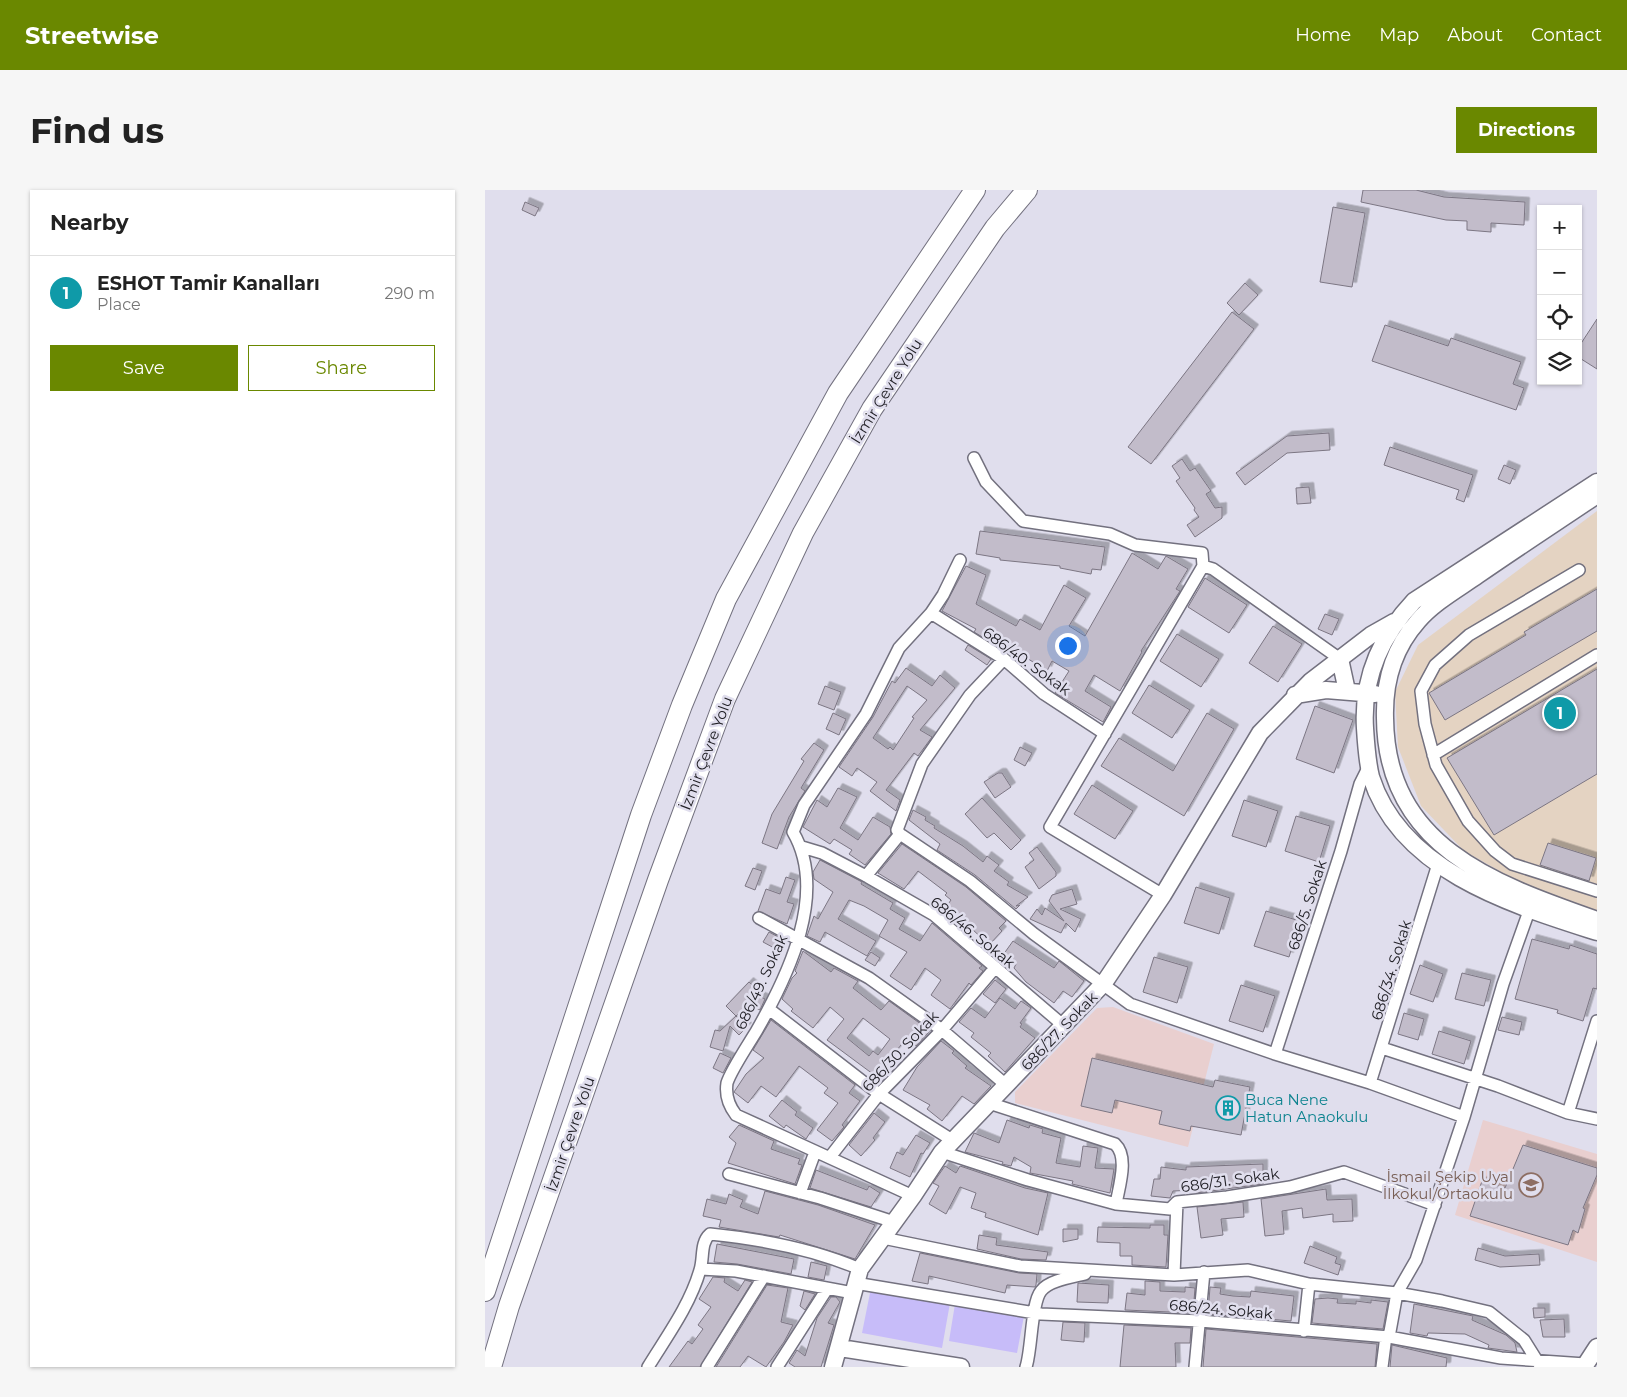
<!DOCTYPE html>
<meta charset="utf-8">
<style>
:root{--surface:#fff;--page:#f6f6f6;--text:#222;--muted:#767676;--line:#e0e0e0;--accent:#6a8800}
body{margin:0;font-family:Montserrat,sans-serif;background:var(--page);color:var(--text)}
.controls{position:absolute;right:15px;top:15px;display:grid;overflow:hidden;border-radius:0px;box-shadow:0 1px 4px #0004}
.controls button{width:45px;height:45px;display:grid;place-items:center;padding:0;border:0;border-bottom:1px solid var(--line);background:var(--surface);color:var(--text);font:25px sans-serif}
.you{position:absolute;left:582px;top:455px;width:18px;height:18px;margin:-12px;border:4px solid #fff;border-radius:50%;background:#1a73e8;box-shadow:0 0 0 8px #1a73e833}
.badge{display:grid;place-items:center;width:32px;height:32px;border-radius:50%;background:var(--accent);color:#fff;font-size:16px;font-weight:700}
.pin{position:absolute;translate:-50% -50%;border:2px solid #fff;box-shadow:0 1px 5px #0006}
.list{margin:0;padding:0;list-style:none}
h2{display:flex;justify-content:space-between;align-items:center;height:65px;margin:0;padding:0 20px;font-size:21px}
h2 small{font-size:16px;font-weight:400;color:var(--muted)}
.list li{display:grid;grid-template-columns:32px 1fr auto;gap:15px;align-items:center;box-sizing:border-box;height:75px;padding:0 20px;border-top:1px solid var(--line)}
.list b{display:block;font-size:19px;white-space:nowrap}
.list p{margin:0;font-size:16px;white-space:nowrap;color:var(--muted)}
.list em{font-size:16px;font-style:normal;color:var(--muted)}
.actions{display:flex;gap:10px;padding:15px 20px}
.actions a{flex:1;padding:11px 0;border:1px solid var(--accent);border-radius:0px;text-align:center;font-size:18px;color:var(--accent)}
.actions .main{background:var(--accent);color:#fff}
.icon{flex:none;width:28px;height:28px;fill:none;stroke:currentColor;stroke-width:2;stroke-linecap:round;stroke-linejoin:round}
.map{position:relative;flex:none;width:1112px;height:1177px;overflow:hidden;border-radius:0px}
header{display:flex;align-items:center;gap:30px;box-sizing:border-box;height:70px;padding:0 25px;background:var(--accent);color:#fff}
header strong{font-size:24px}
nav{display:flex;gap:28px;margin-inline-start:auto;font-size:18px}
.intro{display:flex;align-items:center;justify-content:space-between;box-sizing:border-box;height:120px;padding:0 30px}
h1{margin:0;font-size:35px}
.button{padding:12px 22px;border-radius:0px;background:var(--accent);color:#fff;font-size:18px;font-weight:700}
main{display:flex;gap:30px;padding:0 30px}
aside{flex:1;background:var(--surface);border-radius:0px;box-shadow:0 1px 4px #0004}
.map>svg:first-child{display:block}
.commercial{fill:#e4d3c2}
.education{fill:#e9cfcf}
.green{fill:#c7bcf9}
.building{fill:#c2bcca;stroke:#7c7683;fill-rule:evenodd;filter:url(#shadow)}
.lines{fill:none;stroke-linecap:round;stroke-linejoin:round}
.street-casing{stroke:#73717f;stroke-width:14}
.secondary-casing{stroke:#73717f;stroke-width:19}
.highway-casing{stroke:#73717f;stroke-width:22}
.street{stroke:#fff;stroke-width:11}
.secondary{stroke:#fff;stroke-width:16}
.highway{stroke:#fff;stroke-width:20}
.labels{text-anchor:middle;dominant-baseline:central;stroke-width:5;stroke-linejoin:round;paint-order:stroke}
.street-label{font-size:15px;fill:#222127;stroke:#e0deed}
.culture-label{font-size:15px;fill:#0d838f;stroke:#e0deed;text-anchor:start}
.education-label{font-size:15px;fill:#785e54;stroke:#e0deed;text-anchor:end}
</style>
<header>
<strong>Streetwise</strong>
<nav><a>Home</a><a>Map</a><a>About</a><a>Contact</a></nav>
</header>
<div class="intro"><h1>Find us</h1><a class="button">Directions</a></div>
<main>
<aside>
<h2>Nearby<small></small></h2>
<ul class="list">
<li><span class="badge" style="background:#0f9aa8">1</span><div><b>ESHOT Tamir Kanalları</b><p>Place</p></div><em>290 m</em></li>
</ul>
<div class="actions"><a class="main">Save</a><a>Share</a></div>
</aside>
<div class="map">
<svg width="1112" height="1177" viewBox="0 0 1112 1177">
<defs>
<filter id="shadow"><feDropShadow dx="4.5" dy="-4.5" stdDeviation="0" flood-color="#0004"/></filter>
</defs>
<rect width="100%" height="100%" fill="#e0deed"/>
<path class="commercial" d="M1112,321V723L1055,704L979,661L936,616L913,557L910,502L933,455Z"/>
<path class="education" d="M628,817L729,854L703,957L530,913V902L612,818Z
M998,930L1112,964V1072L970,1025Z"/>
<path class="green" d="M386,1098L465,1113L457,1158L377,1143Z
M470,1114L539,1126L532,1163L464,1151Z"/>
<path class="building" d="M878,0H931L959,7L1040,12L1039,35L1006,33V42L982,40V31L961,30L876,12Z
M40,12L54,18L50,26L37,20Z
M848,17L880,23L867,97L835,92Z
M760,93L773,105L754,125L742,113Z
M747,122L769,139L666,274L643,257Z
M1112,129V179L1093,167V158Z
M900,135L963,156L966,148L1036,172L1028,194L1039,198L1031,220L887,171Z
M844,243L845,260L802,263L760,295L751,283L802,246Z
M905,257L988,285L979,312L971,309L974,300L899,275Z
M697,269L705,281L710,278L726,301L721,304L730,318L737,317V328L710,347L702,335L714,327L709,320L710,318L691,291L695,288L687,276Z
M1019,275L1031,280L1025,294L1013,289Z
M824,297L826,313L812,314L811,298Z
M495,341L620,357L616,380L607,379L606,384L575,378V376L515,370V368L491,364Z
M647,363L673,379L681,366L703,379L691,399L695,401L656,461L657,462L635,501L609,485L600,501L626,517L618,532L570,503L584,481L567,471L562,481L520,454L518,458L514,457L489,442L491,439L457,421L481,376L501,385L491,414L531,436L535,429L555,440L579,395L601,408L584,436L600,446Z
M720,388L762,415L744,443L703,417Z
M1112,399V441L960,530L944,503L1041,445L1039,442Z
M840,424L854,429L847,445L833,439Z
M788,436L817,454L793,492L764,473Z
M692,444L734,469L716,497L675,471Z
M483,455L506,469L502,475L480,460Z
M421,478L447,496L455,485L470,498L435,540L447,547L433,566L429,563L401,600L415,610L411,621L385,601L392,592L372,578L367,586L354,577L388,527L407,491L410,493ZM422,496L442,510L427,527L429,528L408,560L405,557L403,559L388,548Z
M1112,479V584L1009,645L962,568Z
M664,495L705,520L687,548L647,523Z
M340,496L356,502L349,520L333,514Z
M830,516L868,530L849,583L811,569Z
M348,523L361,529L354,545L341,539Z
M722,523L749,539L699,626L616,576L634,548L688,581Z
M329,553L339,560L316,598L320,601L304,627L292,659L277,653L287,624L319,571L316,569Z
M535,557L547,563L540,576L529,570Z
M513,583H517L526,597L510,608L499,592Z
M607,595L648,621L630,649L589,624Z
M353,598L372,607L355,638L373,650L388,627L405,637L406,644L380,675L364,664L367,660L349,649L345,654L318,637L332,610L342,617Z
M497,608L536,650L526,660L509,643L502,648L480,624Z
M759,610L793,621L781,657L747,646Z
M428,620L441,627L440,630L450,636L449,638L478,656L498,672L502,666L514,675L509,681L524,692L522,695L543,707L531,716L535,715L531,719L490,685L452,660L455,654L424,630Z
M811,626L845,636L834,672L800,661Z
M1063,653L1111,668L1104,691L1055,675Z
M417,654L481,697L521,731L514,738L517,741L504,755L486,738L482,743L472,735L477,729L461,717L466,710L460,705L462,703L433,681L419,699L393,683Z
M552,657L571,682V686L554,699L540,677L549,670L544,663Z
M335,670L377,692L376,694L408,713L405,719L420,728L414,739L435,751L447,733L497,776L494,778L498,781L486,795L484,793L465,819L446,805L456,790L440,778L426,800L405,786L422,762L394,746L403,730L379,716L364,710L353,729L391,751L382,766L340,742L335,752L322,746L329,726L333,729L348,702L329,689L328,682Z
M268,678L277,681L270,700L260,696Z
M301,687L310,690L302,712L309,714L302,734L273,721L281,699L295,704Z
M711,697L745,708L734,744L699,733Z
M587,699L592,714L575,719L596,729L590,742L581,733L576,743L545,729L552,719L557,725L560,718L579,731L564,711L567,705Z
M781,721L815,731L804,767L769,756Z
M284,742L297,749L291,759L278,752Z
M1047,749L1084,759L1085,755L1112,764V799L1108,798L1098,831L1072,823L1073,820L1030,809Z
M528,751L569,778L574,771L599,791L587,807L578,801L569,813L541,792L529,778L531,774L518,765Z
M318,761L346,782L349,778L373,791L368,798L396,820L404,811L444,840V842L431,856L421,849L402,872L407,876L396,890L342,850L359,829L345,817L328,838L306,821L308,819L297,809L307,788L312,783L310,781ZM378,828L405,849L393,865L388,861L384,866L362,848Z
M386,762L395,768L390,776L380,770Z
M669,767L703,777L692,813L658,802Z
M935,775L958,784L948,812L925,804Z
M977,783L1006,790L999,816L970,809Z
M510,790L521,799L510,813L498,804Z
M264,792L272,799L268,803L280,809L275,820L263,814L251,826L262,837L254,845L245,836L238,861L225,857L230,840L235,841L251,826L241,816Z
M756,795L790,806L778,842L744,831Z
M515,808L530,819L536,811L546,818L535,833L537,834L535,837L550,848L520,882L503,866L506,863L486,847L489,843L474,832L486,818L500,828Z
M919,823L939,829L933,850L913,844Z
M1017,827L1037,832L1034,845L1013,840Z
M286,830L370,895L364,903L375,911L357,935L359,937L347,951L332,940L353,913L339,903L343,898L314,876L291,907L276,896L263,913L249,902L261,884L279,868L268,860Z
M954,841L986,851L979,874L947,864Z
M456,851L469,861L467,863L482,876L480,878L506,896L489,914L477,906L457,931L442,919L445,915L418,900L432,877Z
M235,863L246,868L238,883L228,878Z
M607,868L728,897L730,890L765,897L756,945L706,936L705,941L674,934L677,921L630,910L627,923L596,916Z
M297,910L312,922L310,925L328,938L321,949L301,935L299,938L284,926Z
M389,923L400,932L388,948L390,950L376,966L364,955Z
M522,930L544,938L545,935L558,939L557,943L576,948L571,973L595,977L598,956L613,958L610,978L629,979L625,1003L587,994L588,991L545,983L546,977L529,967L526,976L517,974L518,972L480,962L489,943L514,953Z
M254,935L289,951L286,959L315,969L313,974L317,975L310,994L243,973L251,953L244,947Z
M431,945L445,953L438,964L436,963L425,987L405,978L412,962L418,965Z
M1038,955L1112,978V985L1098,1018L1100,1019L1093,1043L1088,1040L1083,1055L985,1026L997,991L1020,998Z
M778,974V994L711,1003V1000L688,1001L685,1008L666,1006L669,989H675L676,977L701,980V977Z
M460,976L471,983L475,976L540,998L563,1003L553,1045L500,1027L501,1023L486,1018L491,1003L475,997L461,1024L444,1014L454,996L448,993Z
M331,980L382,1000L384,996L395,1003L386,1017L325,998Z
M841,999L842,1010L867,1009L868,1031L848,1032V1024L818,1028L817,1018L797,1021L799,1044L780,1046L776,1009Z
M280,1001L333,1015L390,1035L370,1069L295,1045L294,1047L234,1037L236,1030L218,1026L222,1009L241,1014L244,1004L258,1010L255,1017L273,1024Z
M758,1012L759,1027L736,1029L738,1045L716,1048L712,1017Z
M665,1035H679V1045H683L681,1077L647,1075V1066H635V1053L612,1052L613,1037L665,1038Z
M578,1039H593V1049L578,1052Z
M494,1045L512,1048L511,1055L563,1062L561,1070L536,1069L492,1059Z
M232,1054L309,1069L306,1084L252,1074L229,1072Z
M825,1056L852,1067L850,1073L856,1075L853,1085L819,1073Z
M993,1058L1020,1066L1054,1064L1055,1075L1015,1077L990,1070Z
M435,1063L534,1083L552,1084L551,1095L550,1097L522,1095L520,1103L444,1086L443,1094L427,1091Z
M326,1072L342,1076L339,1090L323,1087Z
M228,1087L240,1088L239,1092L253,1101L260,1090L267,1092L215,1177H184L203,1151L207,1154L218,1139L213,1135L226,1117L214,1109Z
M660,1091L675,1092V1101L700,1102V1097L710,1098L708,1123L640,1120L642,1103L660,1105Z
M593,1093L624,1095L623,1113L592,1112Z
M282,1095L303,1098L296,1132L308,1135L299,1152L281,1177L263,1166L255,1177H231Z
M725,1097L736,1098L735,1104L748,1106L765,1107L766,1101L809,1106L806,1131L723,1124Z
M319,1101L330,1104L320,1120L315,1116Z
M346,1107H351L355,1112L343,1133L349,1135L336,1177H310L304,1173L312,1160L320,1166L332,1128Z
M843,1108L853,1109L852,1113L871,1114V1111L886,1113V1110L903,1112L898,1139L827,1133L830,1109Z
M929,1114L988,1126L987,1130L1021,1145L1030,1153L1032,1162L1003,1158L1004,1155L980,1144L943,1143L942,1146L925,1143Z
M1048,1118H1060V1127L1049,1128Z
M1079,1129L1080,1147H1058L1055,1130Z
M578,1132L600,1133L599,1152L576,1150Z
M639,1135L706,1138L705,1153H690L691,1177H635Z
M721,1139L892,1154L890,1177H718Z
M907,1155L962,1168L961,1177H905Z"/>
<g class="lines">
<g class="street-casing">
<path id="street" d="M489,268L501,292L538,331L625,344L650,355L717,363L718,376L728,379L855,469
M1094,380L984,445L950,475L936,501L940,534L951,575L983,631L1010,661L1027,674L1112,701
M446,423L519,469L559,504L620,544
M519,469L485,505L437,574L412,640L415,644L485,691L549,744L645,814L790,864L885,893L979,927
M948,565L1112,465
M317,657L337,663L381,686L449,725L579,836
M381,686L415,644
M678,705L565,637L718,376
M274,728L384,788L457,840L521,895
M284,819L394,904L467,950
M897,858L1013,896L1083,923L1112,831
M790,864L856,661L875,594L884,576
M885,893L953,674
M504,913L630,954C644,967 634,996 631,1014
M1083,923L1112,929
M457,962L543,990L631,1014L685,1019L692,1012L742,1007L805,997L859,982L950,1015
M345,967L394,904L457,840L509,779
M244,984L335,1008L409,1032
M315,1003L330,962
M428,1006L251,925C244,916 240,906 242,893C246,880 265,852 272,840C304,784 343,702 308,642L319,615L381,524L414,458L446,423L458,405L475,370
M398,1048L535,1076L689,1085L763,1080L824,1094L912,1103L957,1111L1004,1122L1039,1150L1054,1174
M216,1079L251,1081L368,1103
M689,1085L692,1012
M370,1093L556,1124L715,1131L904,1147L1016,1168L1100,1174
M819,1141L824,1094
M904,1147L912,1103L931,1070L979,927L1018,794L1044,721
M163,1177C182,1146 205,1115 215,1080C219,1068 215,1053 225,1044C275,1049 328,1059 375,1079
M222,1177L279,1086
M292,1177L342,1099
M541,1177C547,1159 546,1113 556,1101C564,1090 588,1087 600,1084
M710,1177L719,1082
M897,1177L901,1146"/>
</g>
<g class="secondary-casing">
<path id="secondary" d="M1112,292L929,411C895,447 877,488 880,538C881,554 882,571 886,587C916,682 1028,715 1112,742
M1112,305C1072,332 1032,358 993,385C973,399 948,413 933,431C908,459 899,492 900,528C901,657 1010,694 1112,730
M855,469L862,501
M810,505L841,500L890,504
M355,1158L476,1177
M348,1177L375,1079L428,1006L457,962L619,793L678,705L775,543L826,491L886,445L909,432
M1099,1177L1112,1157"/>
</g>
<g class="highway-casing">
<path id="highway" d="M0,1101L156,625L197,515L241,409L353,203L490,0
M6,1177L24,1116L173,690L240,509L318,343L387,219L510,38L542,0"/>
</g>
<use href="#street" class="street"/>
<use href="#secondary" class="secondary"/>
<use href="#highway" class="highway"/>
</g>
<defs>
<g id="building-ring" transform="scale(1.25)"><circle r="9.5" fill="#e0deed" stroke="#0f9aa8" stroke-width="1.5"/><path d="M-4-6H4V6H1V3H-1V6H-4ZM-2.5-4.3h1.7v1.8h-1.7ZM.8-4.3h1.7v1.8H.8ZM-2.5-1h1.7V.8h-1.7ZM.8-1h1.7V.8H.8Z" fill="#0f9aa8"/></g>
<g id="school-ring" transform="scale(1.25)"><circle r="9.5" fill="#e0deed" stroke="#8d6e63" stroke-width="1.5"/><path d="M0-5L7-2L0 1L-7-2ZM-4 1L0 2.5L4 1V4Q0 6-4 4Z" fill="#8d6e63"/></g>
</defs>
<g fill-rule="evenodd">
<use href="#building-ring" x="743" y="918"/>
<use href="#school-ring" x="1046" y="995"/>
</g>
<g class="labels">
<g class="street-label">
<text transform="translate(401 201) rotate(-58)">İzmir Çevre Yolu</text>
<text transform="translate(542 471) rotate(36)">686/40. Sokak</text>
<text transform="translate(221 563) rotate(-69)">İzmir Çevre Yolu</text>
<text transform="translate(822 715) rotate(-72)">686/5. Sokak</text>
<text transform="translate(488 742) rotate(39)">686/46. Sokak</text>
<text transform="translate(906 780) rotate(-73)">686/34. Sokak</text>
<text transform="translate(276 792) rotate(-65)">686/49. Sokak</text>
<text transform="translate(574 841) rotate(-46)">686/27. Sokak</text>
<text transform="translate(415 861) rotate(-47)">686/30. Sokak</text>
<text transform="translate(85 944) rotate(-71)">İzmir Çevre Yolu</text>
<text transform="translate(745 990) rotate(-8)">686/31. Sokak</text>
<text transform="translate(736 1119) rotate(5)">686/24. Sokak</text>
</g>
<g class="culture-label">
<text x="760" y="909">Buca Nene<tspan x="760" dy="17">Hatun Anaokulu</tspan></text>
</g>
<g class="education-label">
<text x="1028" y="986">İsmail Şekip Uyal<tspan x="1028" dy="17">İlkokul/Ortaokulu</tspan></text>
</g>
</g>
</svg>
<div class="controls">
<button>+</button>
<button>−</button>
<button><svg class="icon" aria-label="locate" viewBox="0 0 24 24"><circle cx="12" cy="12" r="6"/><path d="M12 2v4M12 18v4M2 12h4M18 12h4"/></svg></button>
<button><svg class="icon" aria-label="layers" viewBox="0 0 24 24"><path d="M12 4l9 5-9 5-9-5zM3 14l9 5 9-5"/></svg></button>
</div>
<div class="you"></div>
<div class="pin badge" style="left:1075px;top:523px;background:#0f9aa8">1</div>
</div>
</main>
